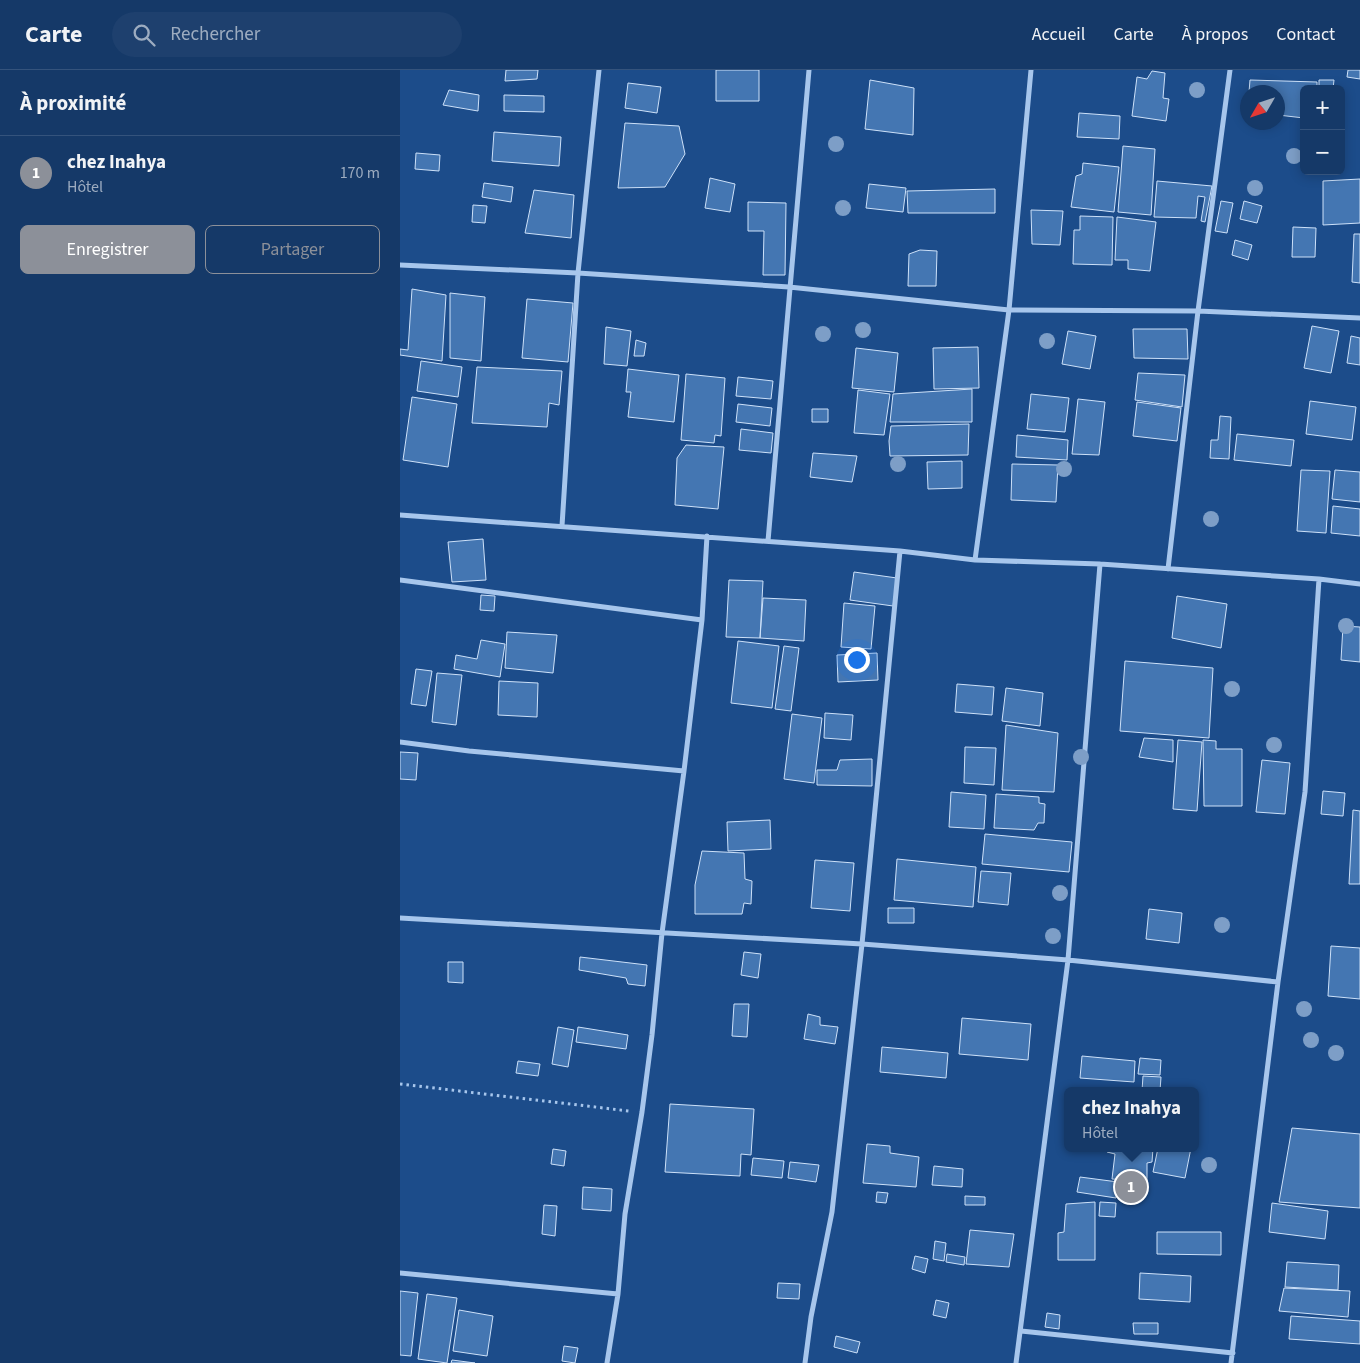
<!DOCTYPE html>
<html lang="fr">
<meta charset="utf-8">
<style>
:root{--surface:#153968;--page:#1e406e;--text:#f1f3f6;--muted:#9dacc0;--line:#34537c;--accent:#8c9099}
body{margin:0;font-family:"Source Sans 3",sans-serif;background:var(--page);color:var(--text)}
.controls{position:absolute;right:15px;top:15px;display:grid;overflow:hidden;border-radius:8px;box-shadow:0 2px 12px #0003}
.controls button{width:45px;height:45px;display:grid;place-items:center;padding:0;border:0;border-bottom:1px solid var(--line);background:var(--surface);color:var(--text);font:25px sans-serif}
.compass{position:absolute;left:840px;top:15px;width:45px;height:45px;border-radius:50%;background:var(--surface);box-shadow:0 2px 12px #0003;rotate:231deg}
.you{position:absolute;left:456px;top:589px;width:18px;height:18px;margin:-12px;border:4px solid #fff;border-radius:50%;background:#1a73e8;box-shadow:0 0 0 8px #1a73e833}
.badge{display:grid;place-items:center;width:32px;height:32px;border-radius:50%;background:var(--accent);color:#fff;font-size:16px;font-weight:700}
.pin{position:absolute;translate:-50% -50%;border:2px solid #fff;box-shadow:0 1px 5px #0006}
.popup{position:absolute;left:664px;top:1017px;width:135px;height:65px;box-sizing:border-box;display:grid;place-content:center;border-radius:8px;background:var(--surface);filter:drop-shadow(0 1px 4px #0005);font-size:16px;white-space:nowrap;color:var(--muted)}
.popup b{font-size:19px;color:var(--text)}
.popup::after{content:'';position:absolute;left:50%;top:100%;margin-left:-10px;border:10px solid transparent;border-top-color:var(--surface)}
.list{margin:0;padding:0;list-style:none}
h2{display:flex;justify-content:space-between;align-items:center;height:65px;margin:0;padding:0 20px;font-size:21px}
h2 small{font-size:16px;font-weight:400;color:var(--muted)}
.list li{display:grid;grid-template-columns:32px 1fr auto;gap:15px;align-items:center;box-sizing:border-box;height:75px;padding:0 20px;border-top:1px solid var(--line)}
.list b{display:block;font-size:19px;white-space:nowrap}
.list p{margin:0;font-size:16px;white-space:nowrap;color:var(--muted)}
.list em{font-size:16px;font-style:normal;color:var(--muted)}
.actions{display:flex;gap:10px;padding:15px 20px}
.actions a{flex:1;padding:11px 0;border:1px solid var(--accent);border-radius:8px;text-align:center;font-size:18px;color:var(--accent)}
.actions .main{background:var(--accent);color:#fff}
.icon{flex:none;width:28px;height:28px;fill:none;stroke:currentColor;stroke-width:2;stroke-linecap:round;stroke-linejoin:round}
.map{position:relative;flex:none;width:960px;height:1293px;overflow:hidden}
header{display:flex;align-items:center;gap:30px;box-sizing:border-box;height:70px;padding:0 25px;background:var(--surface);border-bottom:1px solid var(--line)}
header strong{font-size:24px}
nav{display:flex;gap:28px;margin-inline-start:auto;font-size:18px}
.search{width:350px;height:45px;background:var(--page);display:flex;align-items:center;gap:12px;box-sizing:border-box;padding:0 18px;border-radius:28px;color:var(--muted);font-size:19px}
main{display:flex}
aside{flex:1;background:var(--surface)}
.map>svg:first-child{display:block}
.building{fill:#4476b2;stroke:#cde1f9}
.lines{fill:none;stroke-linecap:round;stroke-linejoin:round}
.path{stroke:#a7c6ec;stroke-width:3;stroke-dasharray:2.5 4;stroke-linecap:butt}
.street{stroke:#a7c6ec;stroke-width:5}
.tree{fill:#7d9ec7}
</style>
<header>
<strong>Carte</strong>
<div class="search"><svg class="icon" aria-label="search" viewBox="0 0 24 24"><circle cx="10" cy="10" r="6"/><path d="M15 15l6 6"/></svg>Rechercher</div>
<nav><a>Accueil</a><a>Carte</a><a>À propos</a><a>Contact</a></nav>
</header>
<main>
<aside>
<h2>À proximité<small></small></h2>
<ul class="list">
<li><span class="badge">1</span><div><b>chez Inahya</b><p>Hôtel</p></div><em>170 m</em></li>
</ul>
<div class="actions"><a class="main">Enregistrer</a><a>Partager</a></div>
</aside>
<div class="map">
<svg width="960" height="1293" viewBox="0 0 960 1293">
<rect width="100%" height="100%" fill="#1c4c8a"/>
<path class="building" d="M106,0H138L137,9L105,11Z
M316,0H359V31H316Z
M948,0H960V9L947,7Z
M752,1L765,3L763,28L769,29L766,51L732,46L737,7L747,9Z
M470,10L514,18L513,65L465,59Z
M850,10L917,12V19H904V48L878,45V22H849Z
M919,10H934L933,19H919Z
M228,13L261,17L257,43L225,38Z
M49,20L79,25L78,41L43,35Z
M104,25L144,26V42L104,41Z
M679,43L720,46L719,69L677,67Z
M225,53L279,56L285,84L265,117L218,118Z
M94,62L161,67L159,96L92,91Z
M723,76L755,79L751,145L718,142Z
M16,83L40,85L39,101L15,99Z
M683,93L719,97L714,142L671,137L676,106L682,104Z
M310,108L335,114L330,142L305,138Z
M960,109V153L923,155V111Z
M757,111L812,116L805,152L801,151L805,127L798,126L796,148L754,147Z
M84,113L113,117L111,132L82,127Z
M469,114L506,118L503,142L466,138Z
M595,119V143H508L507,121Z
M134,120L174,125L171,168L125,163Z
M821,131L833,133L827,163L815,161Z
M844,131L862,136L857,153L840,149Z
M348,132L386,133L385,205H363L364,161H348Z
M73,135L87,136L85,153L72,152Z
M631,140L663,141L660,175L632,174Z
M680,146L713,147L712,195L673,194L674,160H680Z
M717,147L756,152L750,201L728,199V190H715Z
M893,157L916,158L915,187H892Z
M954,164H960V213L952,212Z
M835,170L852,175L848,190L832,185Z
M520,180L537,181L536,216H508L509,184Z
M12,219L46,225L42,291L0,285V279L8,280Z
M50,223L85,227L81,291L50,288Z
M127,229L173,233L168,292L122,288Z
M912,256L939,261L931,303L904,298Z
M206,257L231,261L227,296L204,294Z
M733,259H787L788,289L734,288Z
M668,261L696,266L690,299L662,294Z
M951,266L960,268V295L947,293Z
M236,270L246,273L244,286H234Z
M578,277L579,318L534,319L533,278Z
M456,278L498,283L494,322L452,318Z
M21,291L62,297L58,327L17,321Z
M77,297L162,301L159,335L149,333L147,357L72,353Z
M228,299L279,305L274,352L228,347L231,322H226Z
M738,303L785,305L782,337L735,330Z
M286,304L325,308L321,366L315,365L314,373L281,370Z
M338,307L373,311L371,329L336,326Z
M572,319V352H490L493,324Z
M458,320L490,324L484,365L454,363Z
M631,324L669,328L665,362L627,359Z
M12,327L57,334L48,397L3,390Z
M678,329L705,332L699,385L672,384Z
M910,331L956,337L952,370L906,364Z
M737,332L781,338L777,371L733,366Z
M338,334L372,338L370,356L336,352Z
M412,339H428V352H412Z
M820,346L831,347L829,389L810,388L811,370H818Z
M569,354L568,385L490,386L489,371L491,356Z
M341,359L373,363L371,383L339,380Z
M837,364L894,370L891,396L834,390Z
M617,365L668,370L667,390L616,387Z
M286,375L324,377L318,439L275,435L277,388Z
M413,383L457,386L452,412L410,407Z
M562,391V418L528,419L527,392Z
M612,394L658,395L656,432L611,430Z
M901,400L930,401L926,463L897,461Z
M935,400L960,402V432L932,429Z
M933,436L960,439V466L931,463Z
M83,469L86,510L52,512L48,472Z
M454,502L497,508L493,536L450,530Z
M329,510L363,511L360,568L326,567Z
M81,525L95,526L94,541L80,540Z
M777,526L827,534L821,578L772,568Z
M363,528L406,530L404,571L360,568Z
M444,533L475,536L471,579L441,577Z
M943,556L960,557V592L941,590Z
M107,562L157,565L153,603L105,598Z
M81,570L105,574L100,607L54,599L56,585L77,589Z
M338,571L379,576L372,638L331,633Z
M384,576L399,578L391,641L375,639Z
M477,583L478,610L438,612L437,585Z
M725,591L813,598L809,668L720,661Z
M16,599L32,601L26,636L11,634Z
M37,603L62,605L56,655L32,652Z
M99,611L138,613L137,647L98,645Z
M557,614L594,617L592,645L555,642Z
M606,618L643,623L640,656L602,651Z
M425,643L453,645L451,670L424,668Z
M392,644L422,648L414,713L384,709Z
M606,655L658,663L654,722L602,720Z
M744,668L773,670V692L739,687Z
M778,670L802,672L797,741L773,739Z
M803,670L816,671V679H842V736H804Z
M565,677L596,678L594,715L564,713Z
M0,682L18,683L16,710L0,709Z
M472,689V716L417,715V700H437L440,690Z
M862,690L890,693L885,744L856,742Z
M923,721L945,723L943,746L921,744Z
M551,722L586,725L584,759L549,757Z
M596,724L639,727V733L645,734L644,753H638L634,760L594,758Z
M953,740L960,741V814H949Z
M370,750L371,779L328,781L327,752Z
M585,764L672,772L669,802L582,794Z
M302,781L344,783L345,809L352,811L351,834L344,833L342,844H295V815Z
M497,789L576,797L573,837L494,830Z
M415,790L454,793L450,841L411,838Z
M581,801L611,803L608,835L578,832Z
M488,838H514V853H488Z
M749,839L782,843L779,873L746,869Z
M931,876L960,878V929L928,926Z
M344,882L361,884L358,908L341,905Z
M180,887L247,895L245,916L228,914L226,908L179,900Z
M48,892H63V913L48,912Z
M334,934H349L347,967L332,966Z
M408,944L420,947V955L438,957L435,974L404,969Z
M562,948L631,954L628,990L559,984Z
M158,957L174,960L168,997L152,994Z
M178,957L228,965L226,979L176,972Z
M482,977L548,983L546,1008L480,1002Z
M682,986L735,991L734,1012L680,1008Z
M740,988L761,990L760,1005L738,1004Z
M118,991L140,994L138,1006L116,1003Z
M743,1006L761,1007L760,1021H742Z
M270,1034L354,1039L351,1085L341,1084L340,1106L265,1102Z
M892,1058L960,1064V1138L879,1132Z
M467,1074L490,1076V1083L519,1087L516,1117L463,1113Z
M707,1078H753L752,1092L747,1093V1111L712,1109L715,1084L707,1082Z
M758,1078H791L785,1108L753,1102Z
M153,1079L166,1081L164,1096L151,1094Z
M353,1088L384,1091L382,1108L351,1105Z
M390,1092L419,1095L416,1112L388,1108Z
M534,1096L563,1099L562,1117L532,1115Z
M680,1107L718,1112L716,1128L677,1122Z
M183,1117L212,1119L211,1141L182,1139Z
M477,1122L488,1123L486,1133L476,1132Z
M565,1126L585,1127V1135H565Z
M695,1132V1190H658V1163L664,1162L666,1134Z
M700,1132L716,1133L715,1147L699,1146Z
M872,1133L928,1141L925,1169L869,1162Z
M144,1135L157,1136L155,1166L142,1164Z
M570,1160L614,1164L609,1197L566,1194Z
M757,1162H821V1185L757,1184Z
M535,1171L546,1173L544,1191L533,1189Z
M547,1184L565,1187L564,1195L546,1192Z
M515,1186L528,1189L525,1203L512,1199Z
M887,1192L939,1195L938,1220L885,1217Z
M740,1203L791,1206L790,1232L739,1229Z
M378,1213L400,1214L399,1229L377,1228Z
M884,1218L950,1221L948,1247L879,1241Z
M0,1221L18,1223L11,1286L0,1285Z
M27,1224L57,1228L47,1293L18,1289Z
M536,1230L549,1233L546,1248L533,1245Z
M59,1240L93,1246L87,1286L53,1281Z
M647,1243L660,1245L659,1259L645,1257Z
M891,1246L960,1251V1274L889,1269Z
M733,1253H758V1264H734Z
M436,1266L460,1272L457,1283L434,1277Z
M164,1276L178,1278L175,1293L162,1291Z
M52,1290L75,1293H51Z"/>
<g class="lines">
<path class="path" d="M0,1014L229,1041"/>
<path class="street" d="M0,195L178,203L389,217L609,240L798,241L960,248
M0,445L500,481L575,490L700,494L919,509L960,514
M162,456L178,203L199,0
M368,471L409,0
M575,490L609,240L631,0
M768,499L798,241L830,0
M0,510L302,550
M0,672L69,681L284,701
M0,848L462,874L668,890L878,912
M0,1203L218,1224
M621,1261L833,1283
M207,1293L218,1224L225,1144L242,1042L252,965L262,863L284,701L302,550L307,466
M405,1293L411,1247L432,1142L462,874L500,481
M616,1293L668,890L700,494
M831,1293L878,912L905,722L919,509"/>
</g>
<g class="tree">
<circle cx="797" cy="20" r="8"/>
<circle cx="436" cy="74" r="8"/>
<circle cx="894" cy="86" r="8"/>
<circle cx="855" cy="118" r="8"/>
<circle cx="443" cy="138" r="8"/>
<circle cx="463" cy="260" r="8"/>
<circle cx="423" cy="264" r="8"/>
<circle cx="647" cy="271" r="8"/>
<circle cx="498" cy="394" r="8"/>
<circle cx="664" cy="399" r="8"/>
<circle cx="811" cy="449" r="8"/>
<circle cx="946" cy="556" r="8"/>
<circle cx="832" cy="619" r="8"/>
<circle cx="874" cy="675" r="8"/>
<circle cx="681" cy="687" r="8"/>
<circle cx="660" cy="823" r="8"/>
<circle cx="822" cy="855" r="8"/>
<circle cx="653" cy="866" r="8"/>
<circle cx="904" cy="939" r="8"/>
<circle cx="911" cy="970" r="8"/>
<circle cx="936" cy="983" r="8"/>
<circle cx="809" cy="1095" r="8"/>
</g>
</svg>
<div class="controls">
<button>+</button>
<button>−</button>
</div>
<svg class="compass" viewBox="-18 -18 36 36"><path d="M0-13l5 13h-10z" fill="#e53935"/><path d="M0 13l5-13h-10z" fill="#9dacc0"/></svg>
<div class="you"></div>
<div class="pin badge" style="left:731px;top:1117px">1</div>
<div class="popup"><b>chez Inahya</b>Hôtel</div>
</div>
</main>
